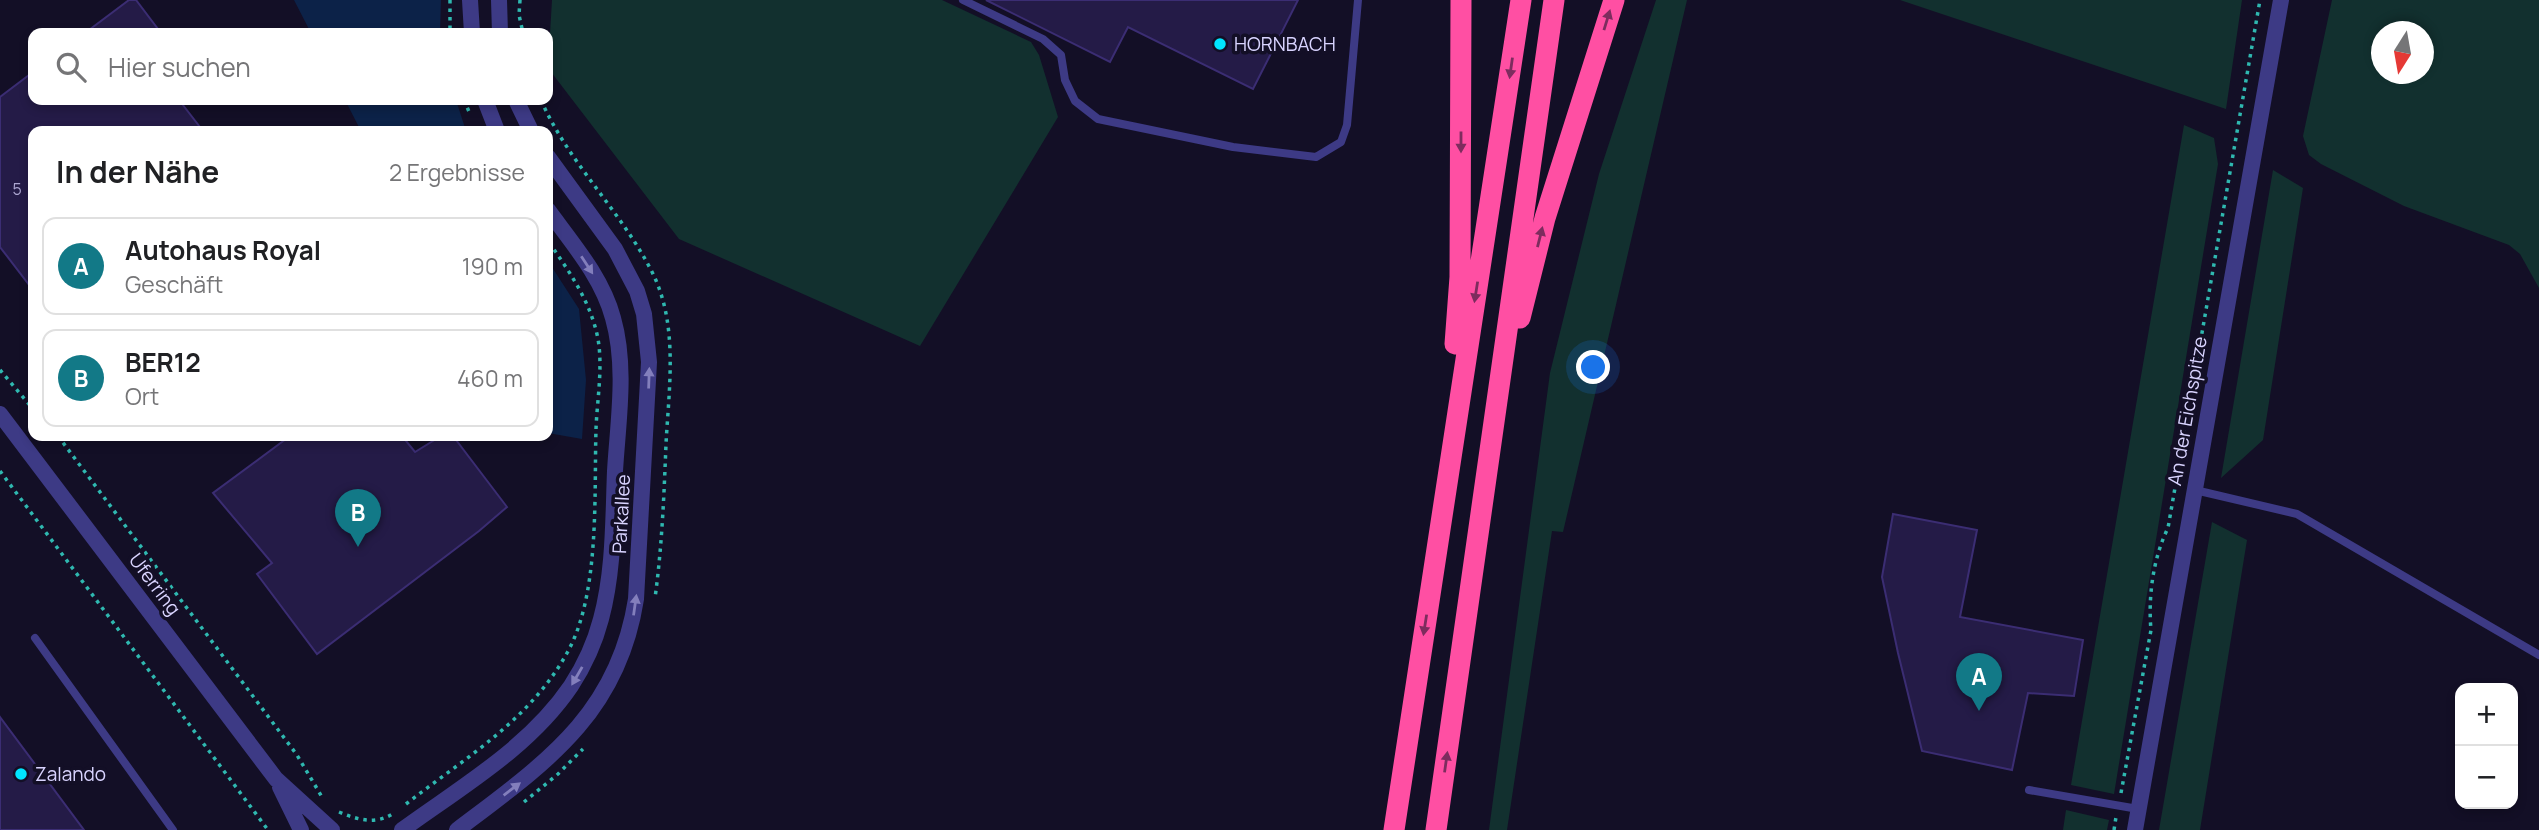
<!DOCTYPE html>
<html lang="de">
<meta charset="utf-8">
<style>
:root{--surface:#fff;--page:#f6f6f6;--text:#202124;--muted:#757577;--line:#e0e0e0;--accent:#127987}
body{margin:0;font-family:Manrope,sans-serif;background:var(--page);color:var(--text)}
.controls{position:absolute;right:21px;bottom:21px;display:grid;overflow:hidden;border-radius:14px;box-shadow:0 4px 10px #0003}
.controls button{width:63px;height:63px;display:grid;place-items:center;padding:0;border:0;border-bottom:2px solid var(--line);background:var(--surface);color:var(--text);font:35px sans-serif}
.compass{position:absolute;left:2371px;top:21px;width:63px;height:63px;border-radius:50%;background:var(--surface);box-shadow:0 4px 10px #0003;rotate:191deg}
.you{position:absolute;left:1594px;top:368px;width:24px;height:24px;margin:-18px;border:5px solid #fff;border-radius:50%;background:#1a73e8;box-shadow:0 0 0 10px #1a73e833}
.badge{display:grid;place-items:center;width:46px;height:46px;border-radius:50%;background:var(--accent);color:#fff;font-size:23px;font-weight:700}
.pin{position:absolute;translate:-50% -58px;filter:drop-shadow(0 2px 4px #0008)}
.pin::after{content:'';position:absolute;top:37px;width:24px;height:21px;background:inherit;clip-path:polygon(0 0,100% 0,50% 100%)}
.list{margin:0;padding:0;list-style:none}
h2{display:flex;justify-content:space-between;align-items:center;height:91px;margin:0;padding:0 28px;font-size:30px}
h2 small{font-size:23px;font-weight:400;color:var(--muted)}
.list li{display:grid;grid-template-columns:46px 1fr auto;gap:21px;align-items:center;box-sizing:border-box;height:98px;margin:0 14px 14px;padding:0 14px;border:2px solid var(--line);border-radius:14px}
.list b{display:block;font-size:26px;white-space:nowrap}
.list p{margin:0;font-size:23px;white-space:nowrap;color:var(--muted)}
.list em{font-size:23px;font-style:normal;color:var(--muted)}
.icon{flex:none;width:38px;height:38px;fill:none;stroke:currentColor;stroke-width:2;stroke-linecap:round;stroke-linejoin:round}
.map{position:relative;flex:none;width:2539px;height:830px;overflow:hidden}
.search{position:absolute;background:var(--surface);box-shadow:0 4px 10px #0003;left:28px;top:28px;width:525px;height:77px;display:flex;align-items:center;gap:18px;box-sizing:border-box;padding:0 24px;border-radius:14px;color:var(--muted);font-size:26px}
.panel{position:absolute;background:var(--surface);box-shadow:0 4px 10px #0003;left:28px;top:126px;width:525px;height:315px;border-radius:14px}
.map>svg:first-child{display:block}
.green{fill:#12302f;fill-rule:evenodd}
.water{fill:#0c2248}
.building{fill:#241b47;stroke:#3b2d73;stroke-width:2}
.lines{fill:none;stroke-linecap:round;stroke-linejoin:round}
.path{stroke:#2fb8b0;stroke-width:3.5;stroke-dasharray:3.5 5;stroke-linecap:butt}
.lane{stroke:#3d3a85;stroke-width:8}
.street{stroke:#3d3a85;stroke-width:16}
.highway{stroke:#ff4fa3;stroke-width:21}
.oneway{fill:#7d2c5e}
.oneway2{fill:#837fbc}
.poi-dot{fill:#00e5ff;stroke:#130f26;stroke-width:2.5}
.labels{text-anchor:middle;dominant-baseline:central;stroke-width:7;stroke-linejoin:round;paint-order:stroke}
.number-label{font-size:16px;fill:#aca6d1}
.poi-label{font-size:19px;fill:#d9d4ff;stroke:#130f26;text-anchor:start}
.street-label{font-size:19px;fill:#d9d4ff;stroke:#130f26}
</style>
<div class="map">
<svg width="2539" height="830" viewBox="0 0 2539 830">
<rect width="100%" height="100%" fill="#130f26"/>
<path class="green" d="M552,0H942L1031,42L1039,55L1058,117L920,346L679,239L548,68Z
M1656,0H1687L1563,532L1552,531L1507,830H1489L1550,373L1599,174Z
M1900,0H2242L2226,109Z
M2332,0H2539V288L2520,254L2509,245L2404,206L2321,164L2309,155L2303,136ZM2382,32H2424V74H2382Z
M2184,125L2214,138L2218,164L2114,794L2071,785Z
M2273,170L2303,188L2263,440L2221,478Z
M2212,522L2247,540L2200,830H2159Z
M2066,810L2109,820L2107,830H2063Z"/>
<path class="water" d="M294,0H441L440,33H311Z
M345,100H456L466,131H361Z
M548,261L579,309L586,380L582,439L548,433Z"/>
<path class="building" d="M129,0H136L161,33H85Z
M986,0H1298L1253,89L1128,27L1110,62Z
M33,72V100H179L203,131H33V290L0,247V97Z
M290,436H402L415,452L441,436H453L507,507L479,531L317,654L257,574L272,563L213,493Z
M1893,514L1977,530L1960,617L2083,640L2074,696L2028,693L2012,770L1922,751L1898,653L1882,577Z
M0,717L84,830H0Z"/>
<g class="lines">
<path class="path" d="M450,0V33
M520,0L519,15L523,33
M464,100L470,114
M541,100C568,162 620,210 651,270C679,323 669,386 666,444C664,495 662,547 655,598
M0,370L33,409
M58,436L297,755L322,797
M0,471L268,830
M2121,793L2151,630C2148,597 2153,558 2168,528L2260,0
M524,802L558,774L583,749
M406,804C465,758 530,720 567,653C600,595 594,496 596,429C597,401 603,368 598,339C591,302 569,271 548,241
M339,812C358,820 376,825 394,813
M2114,830L2116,817"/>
<path class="lane" d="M963,0L1043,39L1061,55L1065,80L1075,101L1098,119L1233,147L1316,157L1341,142L1347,125L1358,0
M2195,490L2297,514L2539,655
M35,638L173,830
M2029,790L2138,809"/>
<path class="street" d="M470,0L472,33
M499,0L500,33
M485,100L497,131
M516,100L531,131
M0,414L276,779L332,830
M280,787L301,830
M402,830C461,787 529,748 571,686C584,666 595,642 601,619C614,571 613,520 615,471C618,421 627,367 613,318C602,277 572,243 548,210
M457,830C544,764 618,715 636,599L649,362L644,314L637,291L615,249L548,157
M2135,830L2281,0"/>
<path class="highway" d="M1520,318L1545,218L1614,0
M1455,344L1460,277L1461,0
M1394,830L1521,0
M1436,830L1554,0"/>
</g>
<defs><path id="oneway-solid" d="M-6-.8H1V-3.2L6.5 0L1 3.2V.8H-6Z" transform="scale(1.75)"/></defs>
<g class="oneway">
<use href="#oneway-solid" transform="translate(1607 20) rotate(-73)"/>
<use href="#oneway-solid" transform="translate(1511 68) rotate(98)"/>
<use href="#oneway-solid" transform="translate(1461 142) rotate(90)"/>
<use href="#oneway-solid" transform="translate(1540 237) rotate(-76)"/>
<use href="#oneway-solid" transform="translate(1476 292) rotate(99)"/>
<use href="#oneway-solid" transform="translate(1425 625) rotate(99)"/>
<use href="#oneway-solid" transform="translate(1446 762) rotate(-82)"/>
</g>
<g class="oneway2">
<use href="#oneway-solid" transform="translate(587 265) rotate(57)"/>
<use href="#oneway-solid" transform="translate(649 378) rotate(-88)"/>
<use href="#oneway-solid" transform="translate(635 605) rotate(-82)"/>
<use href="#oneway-solid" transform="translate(577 676) rotate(120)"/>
<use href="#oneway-solid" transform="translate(512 789) rotate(-37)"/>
</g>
<g class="poi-dot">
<circle cx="1220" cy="44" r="7"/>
<circle cx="21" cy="774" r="7"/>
</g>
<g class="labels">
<g class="number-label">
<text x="17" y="189">5</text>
</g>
<g class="poi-label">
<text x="1234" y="44">HORNBACH</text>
<text x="35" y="774">Zalando</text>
</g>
<g class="street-label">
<text transform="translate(2187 411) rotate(-80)">An der Eichspitze</text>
<text transform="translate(621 514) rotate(-87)">Parkallee</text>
<text transform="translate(155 584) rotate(53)">Uferring</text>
</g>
</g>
</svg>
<div class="controls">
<button>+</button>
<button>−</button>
</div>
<svg class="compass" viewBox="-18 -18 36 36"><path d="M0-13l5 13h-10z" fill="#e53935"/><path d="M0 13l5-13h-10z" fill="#757577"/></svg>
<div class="you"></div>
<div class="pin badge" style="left:1979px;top:711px">A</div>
<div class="pin badge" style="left:358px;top:547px">B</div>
<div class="search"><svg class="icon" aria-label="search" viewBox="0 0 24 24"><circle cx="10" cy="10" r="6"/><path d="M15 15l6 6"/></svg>Hier suchen</div>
<section class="panel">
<h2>In der Nähe<small>2 Ergebnisse</small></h2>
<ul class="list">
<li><span class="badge">A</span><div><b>Autohaus Royal</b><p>Geschäft</p></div><em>190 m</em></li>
<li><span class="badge">B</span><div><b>BER12</b><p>Ort</p></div><em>460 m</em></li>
</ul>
</section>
</div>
